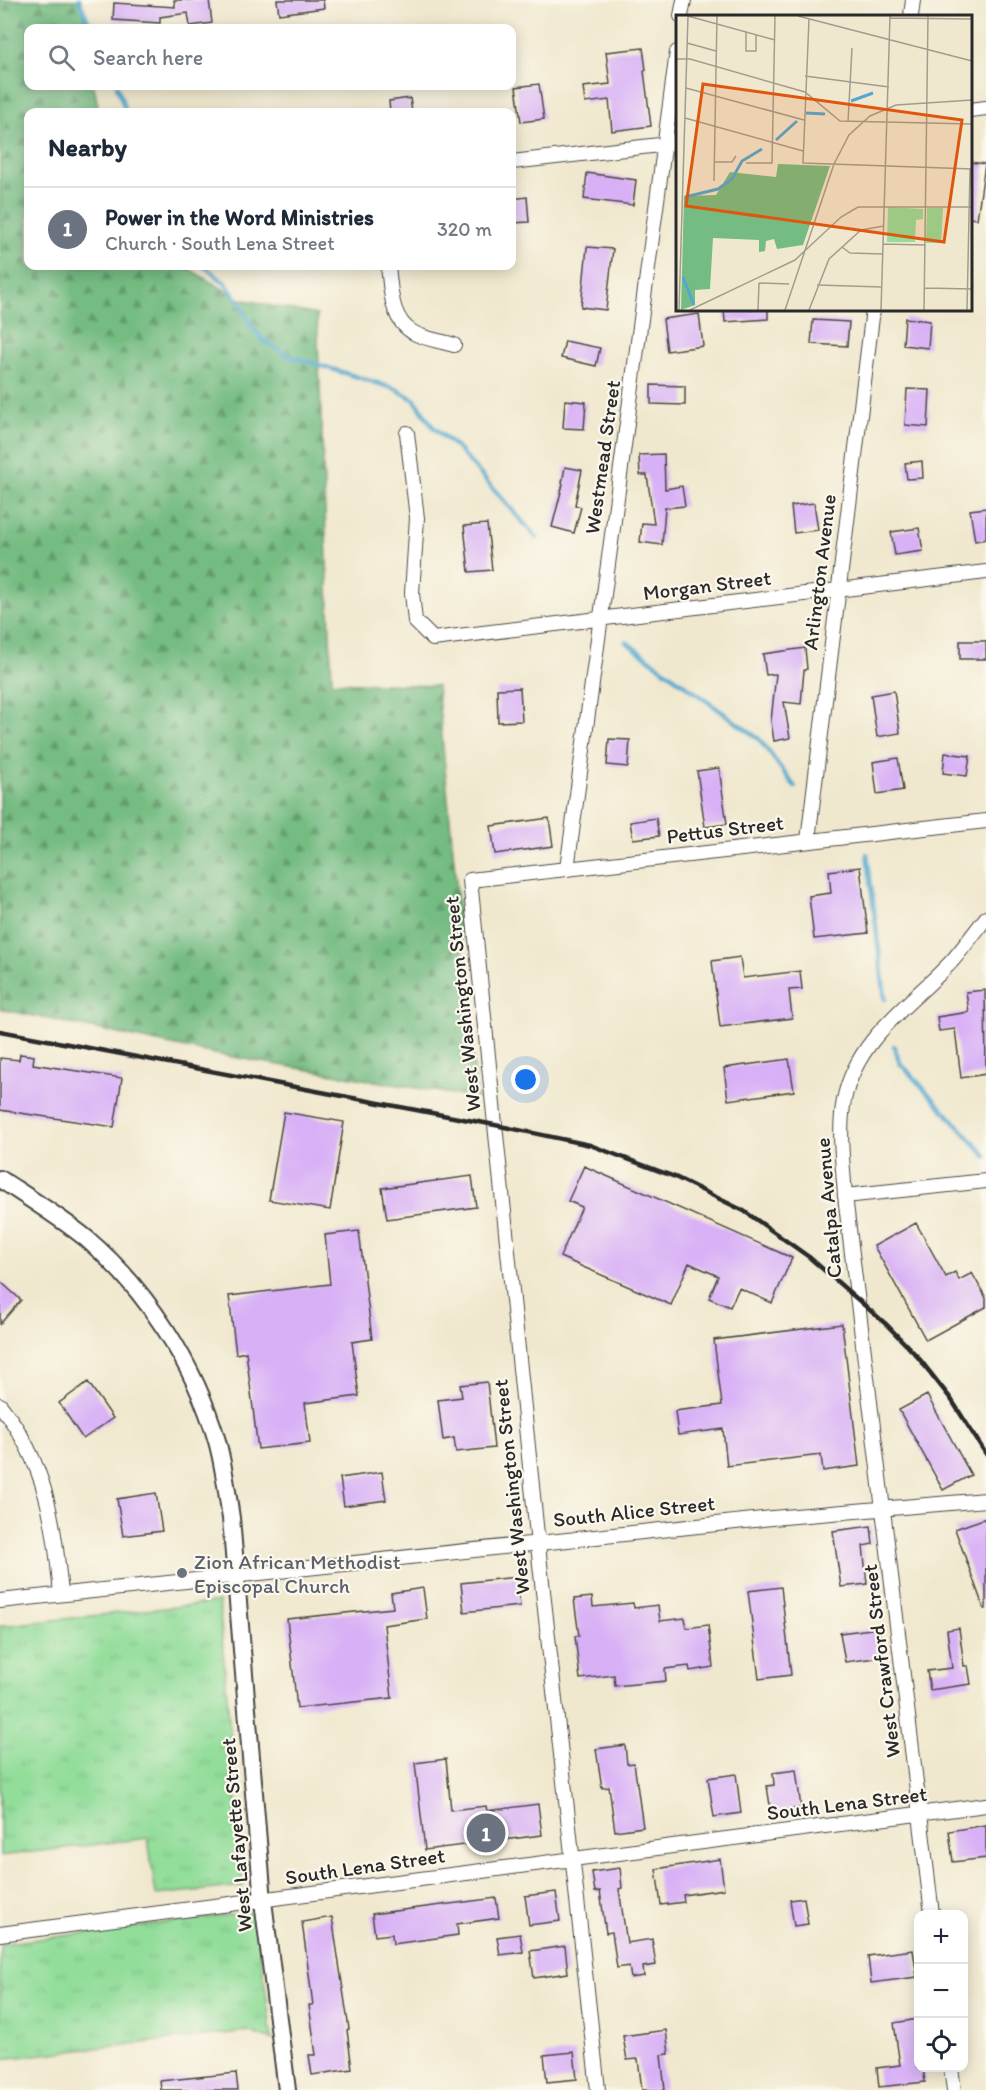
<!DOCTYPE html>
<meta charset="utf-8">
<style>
:root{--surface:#fff;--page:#f2f2f3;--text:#1f2937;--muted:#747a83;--line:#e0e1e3;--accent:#b5179e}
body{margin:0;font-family:Itim,sans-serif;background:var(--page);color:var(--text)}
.controls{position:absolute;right:18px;bottom:18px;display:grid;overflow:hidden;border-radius:12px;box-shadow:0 3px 15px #0003}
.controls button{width:54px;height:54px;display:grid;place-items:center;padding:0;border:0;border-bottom:2px solid var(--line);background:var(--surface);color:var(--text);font:30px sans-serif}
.you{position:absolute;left:526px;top:1080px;width:21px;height:21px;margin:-15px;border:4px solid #fff;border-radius:50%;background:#1a73e8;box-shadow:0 0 0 9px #1a73e833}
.badge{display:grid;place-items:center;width:39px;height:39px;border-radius:50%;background:var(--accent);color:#fff;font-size:20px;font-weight:700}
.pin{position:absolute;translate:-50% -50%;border:3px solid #fff;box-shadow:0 2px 6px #0006}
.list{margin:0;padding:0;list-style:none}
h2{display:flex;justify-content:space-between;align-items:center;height:78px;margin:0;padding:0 24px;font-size:26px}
h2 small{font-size:20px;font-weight:400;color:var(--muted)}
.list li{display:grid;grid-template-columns:39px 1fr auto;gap:18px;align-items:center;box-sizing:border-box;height:84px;padding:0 24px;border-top:2px solid var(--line)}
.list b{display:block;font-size:22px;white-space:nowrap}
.list p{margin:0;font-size:20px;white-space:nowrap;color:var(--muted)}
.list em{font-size:20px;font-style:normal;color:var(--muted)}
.icon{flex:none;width:33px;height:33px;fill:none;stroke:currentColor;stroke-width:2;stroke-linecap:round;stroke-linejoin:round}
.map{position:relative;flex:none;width:986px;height:2090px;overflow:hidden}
.search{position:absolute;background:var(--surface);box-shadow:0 3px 15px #0003;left:24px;top:24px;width:492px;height:66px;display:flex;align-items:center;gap:15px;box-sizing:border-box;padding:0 21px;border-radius:12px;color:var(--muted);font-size:22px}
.panel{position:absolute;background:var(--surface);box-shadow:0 3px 15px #0003;left:24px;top:108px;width:492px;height:162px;border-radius:12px}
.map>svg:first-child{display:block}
.grass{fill:url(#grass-tufts);stroke:#5e8462;stroke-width:1.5}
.forest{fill:url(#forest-firs);stroke:#507456;stroke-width:1.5}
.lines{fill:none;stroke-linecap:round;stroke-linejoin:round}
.stream{stroke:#52a8ce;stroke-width:4.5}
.building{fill:#d8b0f6}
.minor-casing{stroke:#494743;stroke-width:16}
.tertiary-casing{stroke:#494743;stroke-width:20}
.minor{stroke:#fff;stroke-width:14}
.tertiary{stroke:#fff;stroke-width:16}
.rail{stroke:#2b2b2b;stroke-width:4.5}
.worship-dot{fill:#6b7280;stroke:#fbf7ec;stroke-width:2}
.labels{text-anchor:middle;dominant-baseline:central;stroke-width:4.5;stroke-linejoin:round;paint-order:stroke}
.street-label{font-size:21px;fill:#2b2b2b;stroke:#fbf7ec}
.worship-label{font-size:21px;fill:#5b616d;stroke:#fbf7ec;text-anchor:start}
.inset-river{fill:none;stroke:#52a8ce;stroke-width:3}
.inset-road{fill:none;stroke:#a19c8d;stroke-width:1.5}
.view{fill:#df570e;fill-opacity:0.15;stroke:#df570e;stroke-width:3}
.inset-edge{fill:none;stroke:#2b2b2b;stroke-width:3}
</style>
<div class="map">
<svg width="986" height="2090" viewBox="0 0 986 2090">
<defs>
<pattern id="grass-tufts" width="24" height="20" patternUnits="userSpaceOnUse" patternTransform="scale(1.5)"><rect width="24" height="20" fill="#92dd9a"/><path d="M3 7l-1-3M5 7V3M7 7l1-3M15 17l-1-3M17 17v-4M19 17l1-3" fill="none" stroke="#7ebe85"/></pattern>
<pattern id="forest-firs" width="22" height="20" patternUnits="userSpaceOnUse" patternTransform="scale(1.5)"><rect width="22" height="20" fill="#75bc82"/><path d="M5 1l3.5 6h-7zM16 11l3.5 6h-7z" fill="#60996b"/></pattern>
</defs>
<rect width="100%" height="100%" fill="#fbf7ec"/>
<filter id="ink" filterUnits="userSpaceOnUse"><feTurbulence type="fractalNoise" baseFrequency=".0167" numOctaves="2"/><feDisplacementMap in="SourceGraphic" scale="12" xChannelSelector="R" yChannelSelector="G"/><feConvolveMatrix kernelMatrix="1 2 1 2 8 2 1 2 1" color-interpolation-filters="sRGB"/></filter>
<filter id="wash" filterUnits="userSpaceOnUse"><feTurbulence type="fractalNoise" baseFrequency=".008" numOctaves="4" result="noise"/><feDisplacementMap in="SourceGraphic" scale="24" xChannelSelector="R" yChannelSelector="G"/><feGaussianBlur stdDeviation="1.35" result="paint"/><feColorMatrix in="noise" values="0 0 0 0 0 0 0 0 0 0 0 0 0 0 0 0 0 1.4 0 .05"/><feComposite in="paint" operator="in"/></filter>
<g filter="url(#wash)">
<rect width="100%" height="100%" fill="#f0e8ce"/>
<path class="grass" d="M219,1602L243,1886L156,1895L148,1838L0,1856V1626Z
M252,1912L256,1916L272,2040L247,2031L0,2059V1944Z"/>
<path class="forest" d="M0,0H81L86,28H28V86H94L99,112H28V266H184L240,299L317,315L332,682L437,686L477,1098L215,1054L0,1009Z"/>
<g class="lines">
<path class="stream" d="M79,0L91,28
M117,86L126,112
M204,266L225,283L239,302L252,327L264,341L287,355L396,389L415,400L433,427L457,448L537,538
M626,642L759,739L795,787
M867,854L885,999
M894,1046L900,1063L986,1156"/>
</g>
<g id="blocks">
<path class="building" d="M174,0H209L212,23L190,26L188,13L160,17V23L113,20L114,3L175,7Z
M277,0H323L324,8L279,14Z
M643,48L646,70L644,71L651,126L612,131L609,100L585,103L583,87L610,84L606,52Z
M539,84L544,119L521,122L516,87Z
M410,98L412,112H390L389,101Z
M969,162L985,164L977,219L969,218Z
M587,173L636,180L633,205L584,199Z
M527,197L529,222L512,223V199Z
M587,247L613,249L606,310L581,307Z
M724,309H768V319L725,322Z
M699,314L703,346L667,351L663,319Z
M905,318L930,321L928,348L903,345Z
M813,320L849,322L847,346L811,344Z
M565,341L600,348L596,366L561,358Z
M651,385L685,386V405L651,404Z
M907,389L930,390L928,427L905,425Z
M565,400L586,402L584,429L563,428Z
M664,454L665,489L682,486L685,506L665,508L662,545L640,542L642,523L654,524L647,475H640L639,455Z
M922,461L923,478L907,479L905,463Z
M565,467L582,470L575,505L581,507L574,533L552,527L563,484L562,483Z
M814,503L818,530L794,533L791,506Z
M986,508V539L975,541L970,510Z
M487,524L492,570L469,572L464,526Z
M919,528L923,551L895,555L891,532Z
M960,641H986V659H960Z
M805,648L807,669L804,670L801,704L784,702L790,738L774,741L771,721L776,674L766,675L763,654Z
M520,688L522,721L498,722L497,689Z
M894,691L900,733L877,737L871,695Z
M609,739L630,740L628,767L607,765Z
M945,753L970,756L967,776L943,773Z
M898,758L903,790L877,794L873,762Z
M719,768L727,824L705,827L697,771Z
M549,818L553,846L495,854L491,826Z
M656,818L659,836L633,839L630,822Z
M860,867L868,933L814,939L809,896L831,893L829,871Z
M740,957L743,978L800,971L802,989L789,990L792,1018L720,1027L712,961Z
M985,990L986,1074L961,1078L955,1029L939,1031L937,1017L969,1012L966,992Z
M20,1054L34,1056L33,1064L122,1078L114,1127L0,1110V1058L19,1060Z
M789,1059L794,1091L728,1100L724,1068Z
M284,1112L344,1122L330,1210L269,1200Z
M584,1166L792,1258L772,1303L739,1288L730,1307L709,1298L718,1276L689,1263L671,1305L560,1257L582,1207L568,1201Z
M472,1176L476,1207L387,1219L382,1188Z
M916,1223L946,1277L955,1272L959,1280L972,1273L986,1298V1307L926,1340L874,1246Z
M359,1231L372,1339L352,1342L359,1396L305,1403L310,1443L258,1449L246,1352L236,1354L229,1296L330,1284L325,1235Z
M0,1281L21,1300L0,1324Z
M842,1324L859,1466L823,1471L821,1455L727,1466L723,1429L678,1435L675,1411L722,1405L714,1340Z
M88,1382L113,1418L83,1439L59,1403Z
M487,1382L494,1448L456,1452L454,1438L443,1440L438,1400L462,1397L460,1385Z
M927,1395L971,1475L943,1490L899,1410Z
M382,1472L386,1500L344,1506L340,1478Z
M156,1493L162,1531L123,1536L117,1499Z
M986,1518V1609H984L955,1529Z
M871,1526L873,1544L863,1546L867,1584L841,1587L833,1531Z
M517,1577L520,1606L464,1612L461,1583Z
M781,1587L791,1675L759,1679L748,1591Z
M423,1588L427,1619L384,1625L392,1698L297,1708L287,1619L393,1608L391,1593Z
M592,1597L593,1607L633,1603L634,1608L658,1605L660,1621L685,1618L687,1628L708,1625L713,1667L690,1671L689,1666L665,1669L666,1681L615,1686L614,1675L580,1679L575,1636H579L574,1599Z
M879,1628L883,1657L845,1662L840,1633Z
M959,1628L964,1666H968L971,1684L930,1690L927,1671L952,1668L947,1630Z
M625,1745L627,1764L634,1763L643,1827L615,1831L609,1787L602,1788L596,1749Z
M446,1759L451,1810L486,1806L487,1811L538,1804L542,1835L425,1850L415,1763Z
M796,1770L801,1808L771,1812L767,1786L774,1785L773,1773Z
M736,1774L741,1813L714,1817L708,1778Z
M986,1825V1858L953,1862L949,1831Z
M720,1859L724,1889L683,1895L684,1902L661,1905L656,1869Z
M620,1868L622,1888L619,1889L627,1943L652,1939L656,1965L643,1967L644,1976L631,1978L629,1966L617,1968L612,1932L606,1933L600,1891L595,1892L592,1872Z
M556,1892L560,1921L529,1925L525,1896Z
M496,1898L499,1918L457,1924L458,1935L393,1944L392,1934L375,1936L372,1914Z
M804,1898L808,1924L794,1926L790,1900Z
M332,1917L349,2029L347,2030L352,2069L312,2075L309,2055H316L309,2005H313L302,1922Z
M520,1934L523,1952L500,1955L497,1937Z
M565,1946L568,1973L534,1978L530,1951Z
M913,1950L917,1977L871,1983L868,1956Z
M918,2019V2067H923L925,2082L879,2087L877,2068L900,2065L894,2023Z
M666,2030L669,2054L661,2055L665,2090H642L638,2059L627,2060L623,2036Z
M574,2052L577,2079L547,2082L544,2055Z
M236,2073L238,2090H161L160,2081Z"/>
</g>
</g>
<g filter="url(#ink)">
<use href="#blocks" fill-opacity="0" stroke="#494743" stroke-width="1.5"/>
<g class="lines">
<g class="minor-casing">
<path id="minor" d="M681,16L684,0
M911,16L913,0
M970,110L986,108
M512,162L677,143
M388,266C391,289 390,320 414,333C425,339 441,341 454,345
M407,433L417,518L412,593L415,621L433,639L986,572
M808,840L873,309
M567,869L677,52
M845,1196L986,1181
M0,1405C47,1464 54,1522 61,1594
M0,1601L772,1518L986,1500
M932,1914L845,1196C843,1165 838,1131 844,1100C857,1037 911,1005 952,961C964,947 975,932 986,918
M0,1934L986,1805
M951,2068L954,2090
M598,2090L540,1564L470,880L986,821"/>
</g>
<g class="tertiary-casing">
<path id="tertiary" d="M0,1179C29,1198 60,1217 87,1239C147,1290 195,1365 217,1441C224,1466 227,1492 231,1518L263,1901L287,2090"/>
</g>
<use href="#minor" class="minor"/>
<use href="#tertiary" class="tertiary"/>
<path class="rail" d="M0,1031L495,1125L590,1145L675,1177L744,1211L809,1257L887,1325L917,1356L951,1399L986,1454"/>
</g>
</g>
<circle class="worship-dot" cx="182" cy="1573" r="6"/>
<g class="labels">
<g class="street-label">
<text transform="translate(602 457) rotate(-82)">Westmead Street</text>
<text transform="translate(819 572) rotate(-83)">Arlington Avenue</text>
<text transform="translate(707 585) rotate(-7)">Morgan Street</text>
<text transform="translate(725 829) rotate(-7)">Pettus Street</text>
<text transform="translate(462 1004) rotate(-96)">West Washington Street</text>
<text transform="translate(828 1208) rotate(-95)">Catalpa Avenue</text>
<text transform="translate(511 1487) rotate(-96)">West Washington Street</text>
<text transform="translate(634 1511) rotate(-6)">South Alice Street</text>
<text transform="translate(881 1661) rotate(-97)">West Crawford Street</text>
<text transform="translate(847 1803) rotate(-7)">South Lena Street</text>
<text transform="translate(236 1835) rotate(-95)">West Lafayette Street</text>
<text transform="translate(365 1866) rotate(-8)">South Lena Street</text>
</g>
<g class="worship-label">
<text x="194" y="1561">Zion African Methodist<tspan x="194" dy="24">Episcopal Church</tspan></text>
</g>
</g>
<g transform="translate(676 15)">
<rect width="296" height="296" fill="#f0e8ce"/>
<path d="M212,192L247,194V204L240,205L239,227H211ZM251,193H267L265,228H250Z" fill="#92dd9a"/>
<path d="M102,149L154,151L127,230L101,234L98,224L90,226L89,236L83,237V225L37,223L34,274L19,275V290L5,295L8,181L40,180L54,157L100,162Z" fill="#75bc82"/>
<path class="inset-river" d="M175,86L197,78M130,98L149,99M100,125L121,106M9,182L42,174L56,164L66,146L86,134M7,262L18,290"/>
<path class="inset-road" d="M12,1L99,25M122,1L296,46M214,3L296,4M133,4L127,148L296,154M70,16V36H80V19M11,28L40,36M0,44H14L129,77L164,106L296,109M129,61L213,72M10,73L128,105M9,103L127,136M172,107L176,33M38,147H56L60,141M70,148H96L99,1M38,166L41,1M207,229L249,230M166,232L174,238L207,239M83,268L113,269M141,270L206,272M249,273L296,274M3,295L12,1M14,295L119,245L165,202L182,192H296M82,295L83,268M109,295L158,149L173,120L194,101L220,90L296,85M133,295L153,244L185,215L208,211M205,295L214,1M248,295L252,1M291,295L294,154"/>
<path class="view" d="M27,69L286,105L268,227L10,191Z"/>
<rect width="296" height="296" class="inset-edge"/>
</g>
</svg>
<div class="controls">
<button>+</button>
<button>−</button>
<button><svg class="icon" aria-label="locate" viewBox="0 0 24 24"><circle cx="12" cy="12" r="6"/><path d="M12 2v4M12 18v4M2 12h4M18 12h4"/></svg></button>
</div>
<div class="you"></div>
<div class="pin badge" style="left:486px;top:1833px;background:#6b7280">1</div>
<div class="search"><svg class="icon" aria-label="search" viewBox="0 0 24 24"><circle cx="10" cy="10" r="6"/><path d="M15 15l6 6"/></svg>Search here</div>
<section class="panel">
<h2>Nearby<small></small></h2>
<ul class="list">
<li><span class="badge" style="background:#6b7280">1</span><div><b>Power in the Word Ministries</b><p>Church · South Lena Street</p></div><em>320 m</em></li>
</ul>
</section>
</div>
